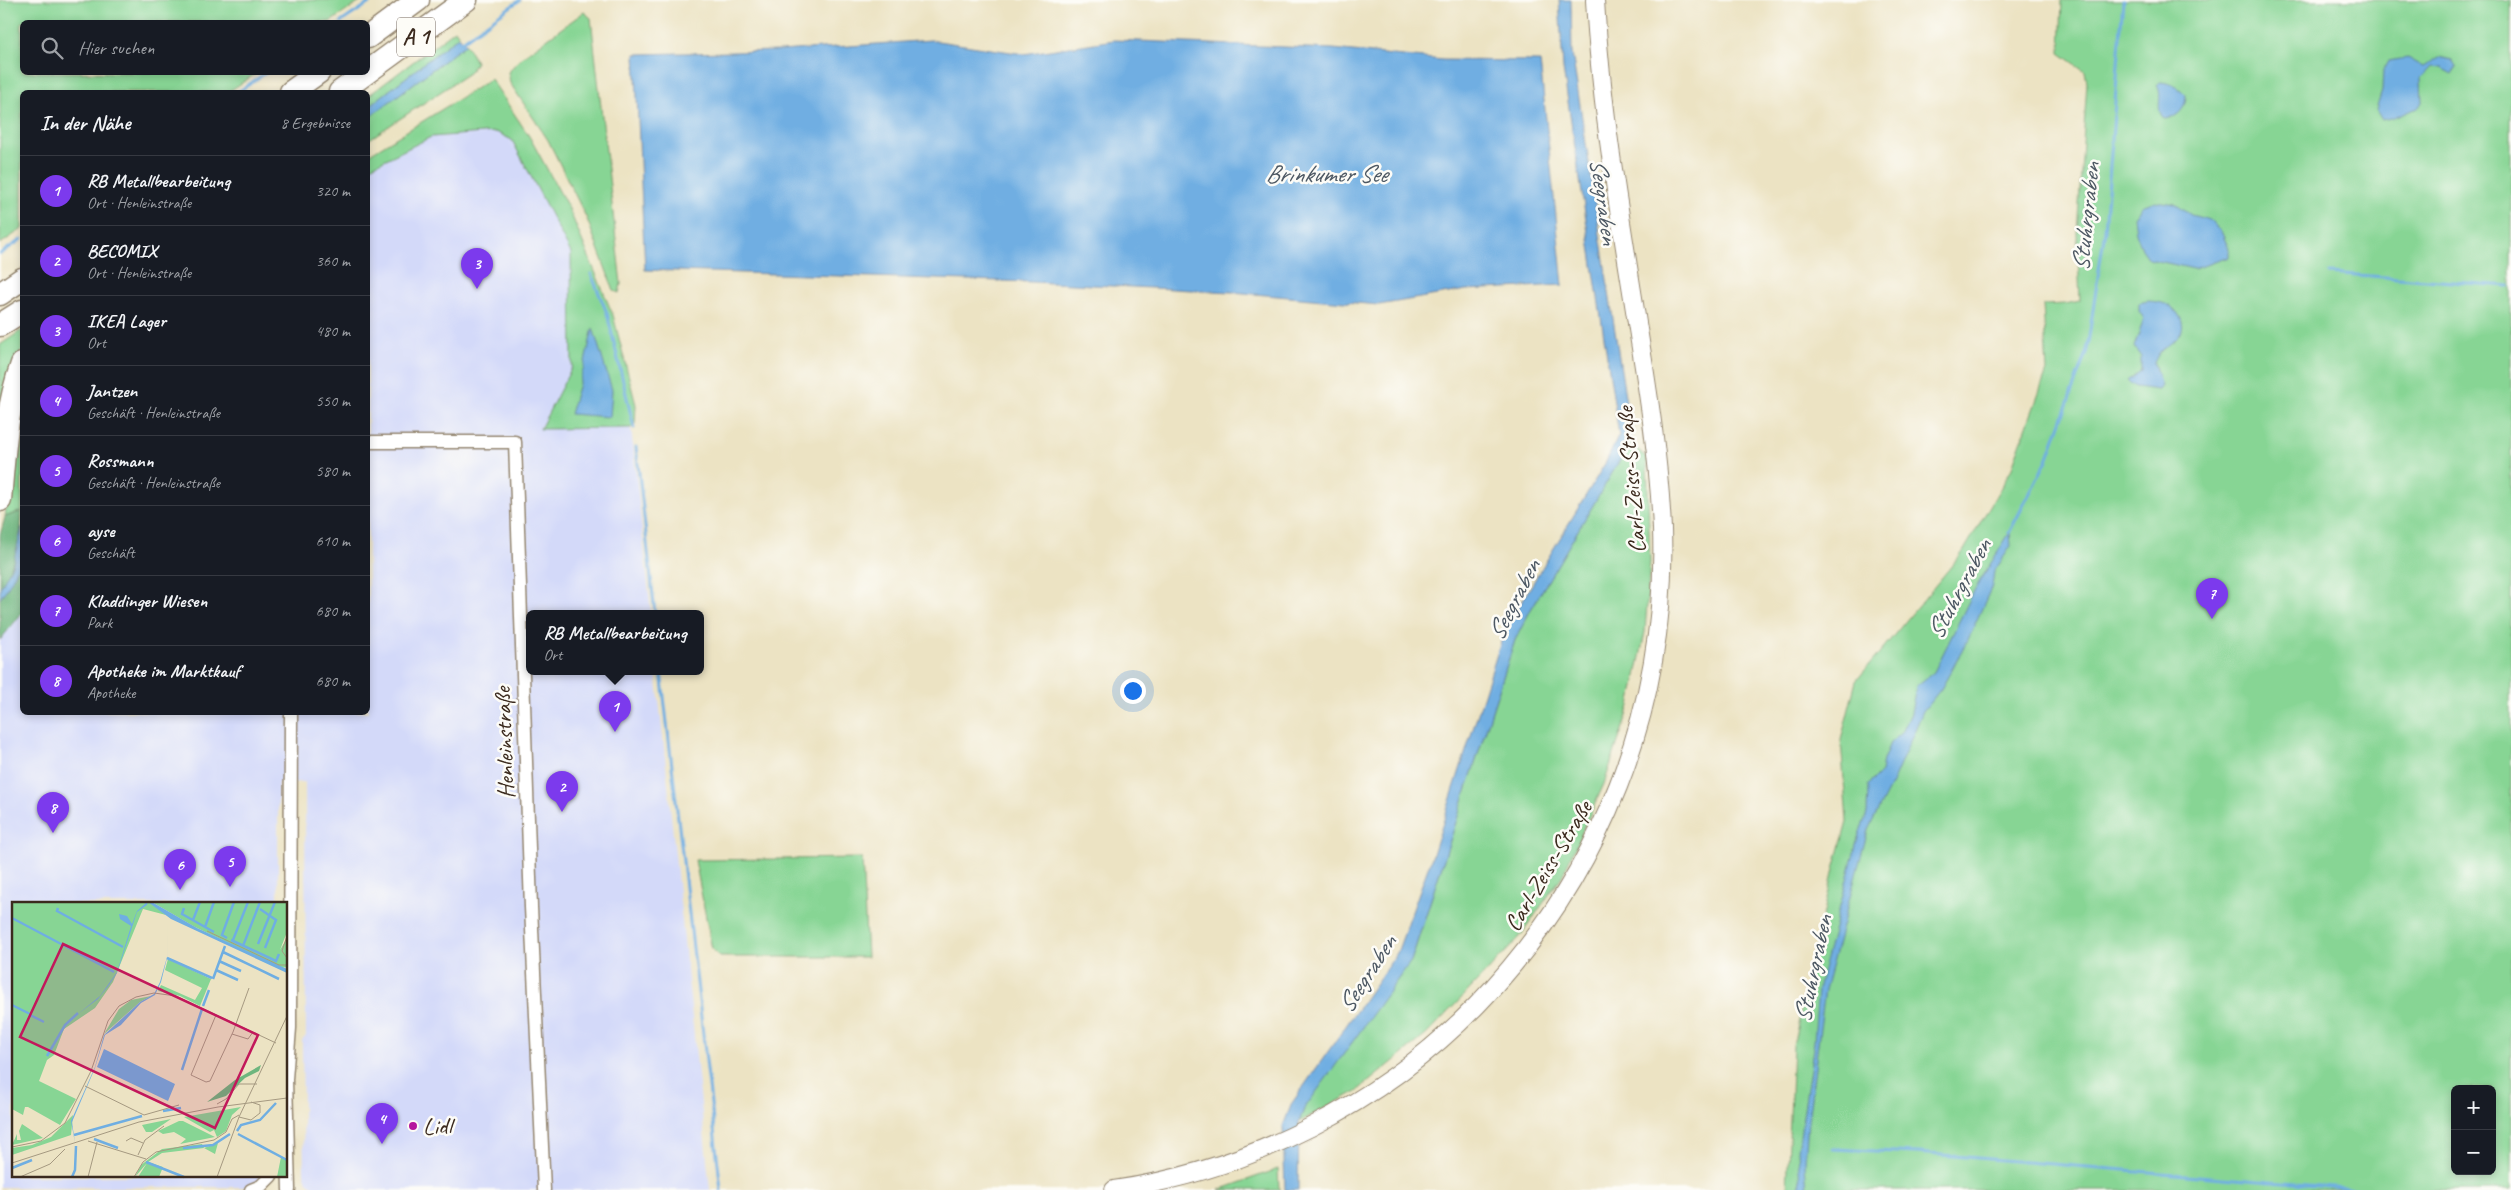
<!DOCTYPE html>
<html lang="de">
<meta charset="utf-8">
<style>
:root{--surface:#171b24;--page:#20242c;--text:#f1f3f6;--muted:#9ea1a6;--line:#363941;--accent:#7c3aed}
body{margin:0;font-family:Caveat,sans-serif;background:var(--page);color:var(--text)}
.controls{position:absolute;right:15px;bottom:15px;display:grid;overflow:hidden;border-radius:8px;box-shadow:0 2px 8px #0003}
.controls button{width:45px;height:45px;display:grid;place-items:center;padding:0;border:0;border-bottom:1px solid var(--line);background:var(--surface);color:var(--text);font:25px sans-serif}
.you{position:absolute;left:1132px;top:690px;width:18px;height:18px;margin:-12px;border:4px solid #fff;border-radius:50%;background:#1a73e8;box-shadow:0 0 0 8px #1a73e833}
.badge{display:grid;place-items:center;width:32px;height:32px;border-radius:50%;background:var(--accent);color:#fff;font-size:16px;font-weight:700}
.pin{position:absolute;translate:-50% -41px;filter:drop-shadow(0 1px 2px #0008)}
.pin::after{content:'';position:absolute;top:26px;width:18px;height:15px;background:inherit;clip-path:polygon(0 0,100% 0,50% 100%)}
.popup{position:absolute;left:526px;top:610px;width:178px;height:65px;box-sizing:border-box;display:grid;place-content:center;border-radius:8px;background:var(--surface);filter:drop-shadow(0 1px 4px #0005);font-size:16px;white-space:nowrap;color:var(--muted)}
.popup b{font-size:19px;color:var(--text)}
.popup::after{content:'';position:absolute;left:50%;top:100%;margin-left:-10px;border:10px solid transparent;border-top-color:var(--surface)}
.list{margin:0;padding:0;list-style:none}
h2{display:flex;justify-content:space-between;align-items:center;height:65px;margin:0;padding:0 20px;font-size:21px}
h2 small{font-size:16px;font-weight:400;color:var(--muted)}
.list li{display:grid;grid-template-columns:32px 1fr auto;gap:15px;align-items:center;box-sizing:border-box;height:70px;padding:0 20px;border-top:1px solid var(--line)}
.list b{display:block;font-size:19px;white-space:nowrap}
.list p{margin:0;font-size:16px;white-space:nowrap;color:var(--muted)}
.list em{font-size:16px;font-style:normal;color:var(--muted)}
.icon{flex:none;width:28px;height:28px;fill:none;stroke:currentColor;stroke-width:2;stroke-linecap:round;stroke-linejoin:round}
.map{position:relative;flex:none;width:2511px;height:1190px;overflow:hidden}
.search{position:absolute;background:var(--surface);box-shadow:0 2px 8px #0003;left:20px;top:20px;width:350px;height:55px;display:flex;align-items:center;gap:12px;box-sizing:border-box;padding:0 18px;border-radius:8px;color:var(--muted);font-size:19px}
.panel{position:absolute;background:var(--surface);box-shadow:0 2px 8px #0003;left:20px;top:90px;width:350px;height:625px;border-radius:8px}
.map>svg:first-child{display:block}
.built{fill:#d3d9f9}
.green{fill:#87d594;stroke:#618059;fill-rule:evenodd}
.forest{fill:#6db67e;stroke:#54704e}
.water{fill:#6faee2;stroke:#556c80}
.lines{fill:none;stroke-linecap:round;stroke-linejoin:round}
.stream{stroke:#6faee2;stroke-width:3}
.minor-casing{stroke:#948670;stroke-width:15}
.secondary-casing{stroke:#948670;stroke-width:20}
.motorway-casing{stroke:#948670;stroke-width:25}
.minor{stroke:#fff;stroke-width:12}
.secondary{stroke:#fff;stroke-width:18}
.motorway{stroke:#fff;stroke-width:22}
.poi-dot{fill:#b5179e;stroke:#fdfcf7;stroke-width:2}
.labels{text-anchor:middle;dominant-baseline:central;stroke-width:5;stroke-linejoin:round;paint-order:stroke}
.shield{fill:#fdfcf7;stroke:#75695f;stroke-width:1}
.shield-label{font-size:22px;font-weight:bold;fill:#3b2a1e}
.street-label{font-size:24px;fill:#3b2a1e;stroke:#fdfcf7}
.poi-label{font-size:24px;fill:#3b2a1e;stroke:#fdfcf7;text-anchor:start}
.water-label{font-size:25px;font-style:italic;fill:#4d5863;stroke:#fdfcf7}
.inset-river{fill:none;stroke:#6faee2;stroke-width:2.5}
.inset-road{fill:none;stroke:#a59981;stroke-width:1}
.view{fill:#c2185b;fill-opacity:0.15;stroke:#c2185b;stroke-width:2.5}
.inset-edge{fill:none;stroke:#3b2a1e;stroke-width:2.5}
</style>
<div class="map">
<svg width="2511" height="1190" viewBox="0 0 2511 1190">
<rect width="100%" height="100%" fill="#fdfcf7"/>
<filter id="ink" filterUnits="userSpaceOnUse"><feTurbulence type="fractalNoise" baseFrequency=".02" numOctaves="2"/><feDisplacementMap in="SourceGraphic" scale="10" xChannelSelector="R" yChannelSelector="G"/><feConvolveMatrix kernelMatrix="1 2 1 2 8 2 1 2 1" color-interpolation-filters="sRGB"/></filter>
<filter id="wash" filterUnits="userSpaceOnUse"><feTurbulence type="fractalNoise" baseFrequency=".0096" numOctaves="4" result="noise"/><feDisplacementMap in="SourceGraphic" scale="20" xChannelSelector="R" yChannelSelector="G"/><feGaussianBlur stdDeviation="1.12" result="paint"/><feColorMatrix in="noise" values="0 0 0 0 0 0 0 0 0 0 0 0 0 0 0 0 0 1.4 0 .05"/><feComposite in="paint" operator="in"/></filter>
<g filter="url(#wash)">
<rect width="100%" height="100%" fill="#ece3c3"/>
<path class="built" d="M496,132L512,140L571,253L572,367L540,428H631L651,613H530V671H656L710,1190H318L307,1181L304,1173L302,1041L306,1036L305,782L278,783V904H14V1176H265L259,1182L247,1187H0V640L22,613V712H368V168L431,137Z"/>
<path class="green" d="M0,0H363L330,22H22V72L257,73L228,92H22V229L0,244Z
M2062,0H2511V1190H1787L1793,1046L1833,873L1847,822L1841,740L1856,681L1963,552L2011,470L2047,371L2043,305L2065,304L2080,301L2077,233L2087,82L2085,71L2060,53ZM2455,1089H2492V1171H2455Z
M584,12L591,18L621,284L619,293L614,291L587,219L548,140L510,83L508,72L522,57Z
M455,30L459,36L368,107V96Z
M466,44L476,62L469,73L368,140V118Z
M491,79L529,136L569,209L613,315L636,405L635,424L631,428L540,429L572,367L571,253L512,140L496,132L431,137L368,168V155Z
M22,330V350L6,382L0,430V345Z
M22,387V511L5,517Z
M1630,443L1647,458L1650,562L1645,632L1630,706L1604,784L1562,876L1519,938L1426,1035L1357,1091L1299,1122L1304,1109L1325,1078L1411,961L1515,640L1530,611Z
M862,858L867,957H720L712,949L695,860Z
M1278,1169L1279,1190H1219Z"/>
<path class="forest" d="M22,511C22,538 15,565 0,588V535L5,517Z
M22,555V613L0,640V599L19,567Z"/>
<path class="water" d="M1559,0H1571L1572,53L1631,435L1630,443L1530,611L1515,640L1411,961L1304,1109L1299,1122L1298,1190H1285L1283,1126L1292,1103L1397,953L1433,854L1505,629L1606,462L1619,435L1563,69Z
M459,36L466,44L368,118V107Z
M931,40L1024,54L1114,40L1333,49L1443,60L1540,61L1563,285L1466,290L1379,305L1232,292L1032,282L645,270L635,54L781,51Z
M2439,57L2452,60L2456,66L2453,74L2442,68L2431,67L2421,78L2422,102L2419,107C2405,110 2395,119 2382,120L2376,110L2382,91L2383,70L2388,61L2407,58L2423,67Z
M2160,82C2171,83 2179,87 2186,95C2186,109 2178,118 2164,119C2154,108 2164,97 2157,85Z
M2155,201L2175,204L2191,215L2210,220L2221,231L2229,249V257L2194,269L2149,259L2142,249L2136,233L2134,217L2142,206Z
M2148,301C2162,302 2173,304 2180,317C2189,335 2172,341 2162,350C2158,353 2156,359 2154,363L2161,386L2158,390L2136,387L2127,381L2141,370V357L2134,347L2144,319L2139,311V303Z
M593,328L612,390L610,417L570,414L583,370Z
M22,527C23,560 19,571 0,599V588L13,564Z
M2010,532L2011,546L1994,572L1992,586L1967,642L1941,689L1923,711L1893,781L1868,830L1825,990L1808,1122L1805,1163L1807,1190H1800L1798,1150L1814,1042L1818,989L1859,834L1867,814L1868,785L1881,772L1883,760L1890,743L1902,733L1911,713L1916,686L1934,672L1975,589Z"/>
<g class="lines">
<path class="stream" d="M341,22L374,0
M461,42L520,0
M238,92L267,72
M0,254L22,239
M2329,273L2509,286
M591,274L607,313L634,428
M636,447L655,613
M2009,533L2047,460L2087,350L2105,230L2123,0
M661,671L721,1190
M1833,1149L1917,1153L2368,1190"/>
</g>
</g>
<g filter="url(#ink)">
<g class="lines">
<g class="minor-casing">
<path id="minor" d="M368,442H515L531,907L544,1190
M286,1079L290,1028L291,712
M286,1080L289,1190
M251,1190L261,1186L271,1176"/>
</g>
<g class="secondary-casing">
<path id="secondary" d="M1114,1190C1250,1170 1381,1104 1477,1005C1601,877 1668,707 1662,529C1659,459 1648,391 1637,323C1620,215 1601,109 1595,0"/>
</g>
<g class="motorway-casing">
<path id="motorway" d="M368,37L418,0
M291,92L319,72
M340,92L466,0
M0,294L22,279
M0,325L22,311
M0,500C4,453 6,408 22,364"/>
</g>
<use href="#minor" class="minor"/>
<use href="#secondary" class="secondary"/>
<use href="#motorway" class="motorway"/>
</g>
</g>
<circle class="poi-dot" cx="413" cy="1126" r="5"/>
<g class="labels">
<rect class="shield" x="397" y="17.5" width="38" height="39" rx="4"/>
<g class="shield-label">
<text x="416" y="37">A 1</text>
</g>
<g class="street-label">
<text transform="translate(1631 480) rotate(-95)">Carl-Zeiss-Straße</text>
<text transform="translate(504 743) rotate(-92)">Henleinstraße</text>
<text transform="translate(1548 866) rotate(-59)">Carl-Zeiss-Straße</text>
</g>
<g class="poi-label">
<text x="423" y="1126">Lidl</text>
</g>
<g class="water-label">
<text x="1326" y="174">Brinkumer See</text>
<text transform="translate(1604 201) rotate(82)">Seegraben</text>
<text transform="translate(2086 217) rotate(-84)">Stuhrgraben</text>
<text transform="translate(1959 589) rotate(-62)">Stuhrgraben</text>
<text transform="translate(1514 600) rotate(-63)">Seegraben</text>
<text transform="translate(1813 969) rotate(-78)">Stuhrgraben</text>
<text transform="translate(1367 974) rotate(-57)">Seegraben</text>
</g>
</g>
<g transform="translate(12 902)">
<rect width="275" height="275" fill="#ece3c3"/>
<path d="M0,0H138L154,13L131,7L101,80L83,106L52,127L42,153L35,158L27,179L64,197L48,223L16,205H13L11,213L0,207ZM140,0H275V30L268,48L275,36V65L269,66L183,25ZM156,57L199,77L188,104L168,94L146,89L149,83L183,98L190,86L153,68ZM139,94L128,100L92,132L107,107L119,98ZM229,205L220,213L214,229L205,235L202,228L198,230L172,215ZM61,213L59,233L0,253V246L20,243L39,235ZM159,217L140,230H134L130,223ZM167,219H171L203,235L168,242L174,237L162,230L151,232L146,229ZM10,222L31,236L0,243L5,232V238H9L7,229ZM206,241L203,252L192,246L150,251L136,260L151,265L147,275H126L135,261L123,275L129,263L150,247L190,242L192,246ZM269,255L275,258V275H265Z" fill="#87d594"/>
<path d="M249,163L247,169L233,176L214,194L195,200L223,178Z" fill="#6db67e"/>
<path d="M135,0H140L185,26L275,67V71L159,17L136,0L135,3L125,10L108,62L105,71L97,83L86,97L66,112L88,94L105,70L119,24L108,17L107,12L115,14L120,22L125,9ZM156,17L155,56L149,80L143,93L129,101L109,123L93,133L83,166L60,220L63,241L59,219L83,165L92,133L128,100L142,92L148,80L155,55ZM92,147L163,182L156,199L85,165Z" fill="#6faee2"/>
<path class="inset-river" d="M46,6L45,9L111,45M172,6L170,12L202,30M248,7L264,18L253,46M0,16L102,70M181,18L188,0M193,25L202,0M215,36L210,33L222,0M219,38L264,59L267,52M221,38L236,0M246,42L263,0M231,44L248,0M211,50L267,77M155,56L200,76M207,59L229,69M204,68L226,78M201,77L213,44M0,103L18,112M191,104L197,88M18,113L32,120M35,154L53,123L66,111M170,168L190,107M151,209L169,206M225,229L229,223L248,218L264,201M226,232L275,258M62,233L130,214M82,237L106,246M171,246L201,243L218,232M134,260L172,275M0,266L20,258M60,275L63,268L64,244"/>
<path class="inset-road" d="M195,29L267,63H275M275,34L270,49L275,56M204,113L179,173L194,180L198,179L221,130L237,86M220,132L236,137L241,130M73,184L132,213L167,203M205,202L214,197L227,182H245M227,215L275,114M76,239L134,257M114,239L119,236L131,241M0,245L29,239L53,221L79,169L96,119L107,104L124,95L142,91L164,94L264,141M126,253L133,238L152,224M0,261L127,220L206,205L275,196M8,275L38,262L53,247M76,275L85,240M122,275L131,260L144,250L202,238L214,230L220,217L227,213M205,275L227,215L239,218L248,211V203L239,200"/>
<path class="view" d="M51,42L246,133L203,226L8,135Z"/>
<rect width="275" height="275" class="inset-edge"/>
</g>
</svg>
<div class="controls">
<button>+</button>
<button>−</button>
</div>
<div class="you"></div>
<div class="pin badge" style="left:615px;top:732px">1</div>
<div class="popup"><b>RB Metallbearbeitung</b>Ort</div>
<div class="pin badge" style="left:562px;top:812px">2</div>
<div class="pin badge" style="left:477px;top:289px">3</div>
<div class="pin badge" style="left:382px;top:1144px">4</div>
<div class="pin badge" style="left:230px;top:887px">5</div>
<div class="pin badge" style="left:180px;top:890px">6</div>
<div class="pin badge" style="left:2212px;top:619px">7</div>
<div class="pin badge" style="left:53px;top:833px">8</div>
<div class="search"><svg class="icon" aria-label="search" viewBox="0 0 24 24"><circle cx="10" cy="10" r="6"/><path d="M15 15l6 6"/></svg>Hier suchen</div>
<section class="panel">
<h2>In der Nähe<small>8 Ergebnisse</small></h2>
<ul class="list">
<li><span class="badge">1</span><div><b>RB Metallbearbeitung</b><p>Ort · Henleinstraße</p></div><em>320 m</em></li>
<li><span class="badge">2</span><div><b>BECOMIX</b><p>Ort · Henleinstraße</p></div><em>360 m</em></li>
<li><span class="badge">3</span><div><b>IKEA Lager</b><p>Ort</p></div><em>480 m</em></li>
<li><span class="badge">4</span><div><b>Jantzen</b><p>Geschäft · Henleinstraße</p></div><em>550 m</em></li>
<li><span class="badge">5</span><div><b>Rossmann</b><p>Geschäft · Henleinstraße</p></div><em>580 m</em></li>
<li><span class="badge">6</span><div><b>ayse</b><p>Geschäft</p></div><em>610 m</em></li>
<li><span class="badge">7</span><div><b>Kladdinger Wiesen</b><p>Park</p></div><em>680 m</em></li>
<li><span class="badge">8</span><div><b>Apotheke im Marktkauf</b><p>Apotheke</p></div><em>680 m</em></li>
</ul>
</section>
</div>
